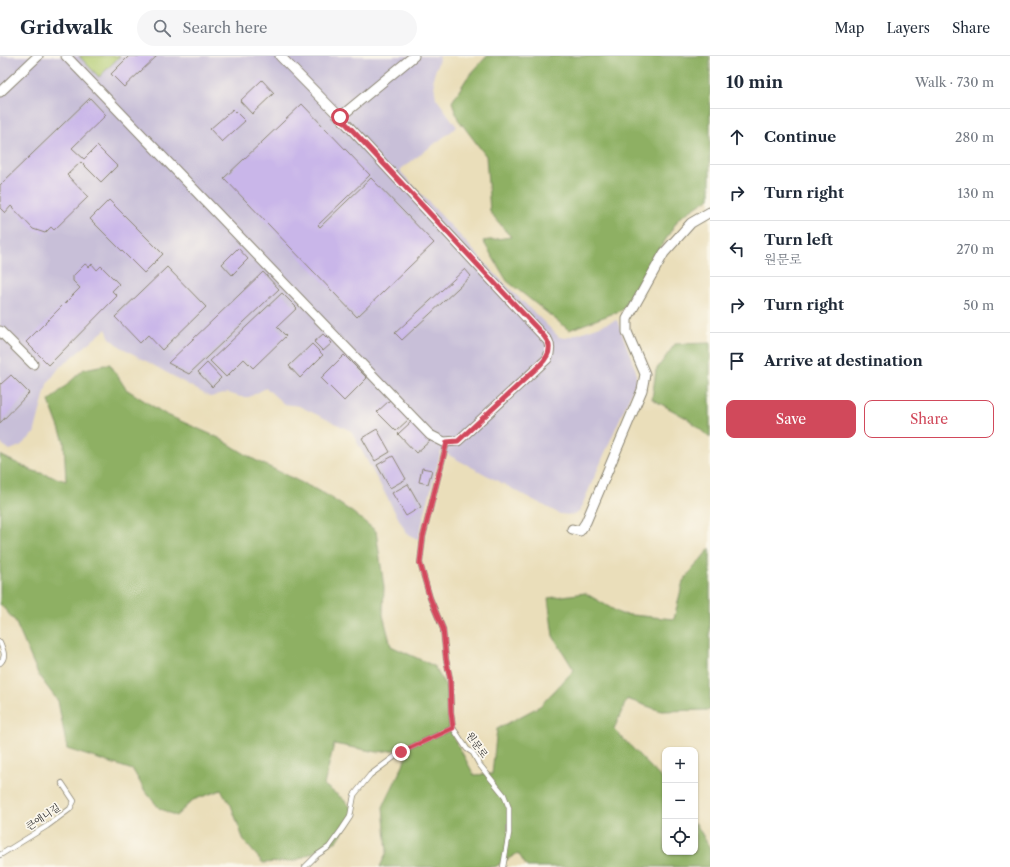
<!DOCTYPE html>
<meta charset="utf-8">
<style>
:root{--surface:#fff;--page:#f6f6f7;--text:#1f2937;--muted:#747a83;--line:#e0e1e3;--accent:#d1495b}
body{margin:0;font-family:"Libre Caslon Text","Noto Serif KR",serif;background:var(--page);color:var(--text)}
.controls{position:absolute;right:12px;bottom:12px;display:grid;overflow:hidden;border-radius:8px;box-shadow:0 1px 3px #0004}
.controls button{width:36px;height:36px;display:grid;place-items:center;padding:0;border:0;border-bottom:1px solid var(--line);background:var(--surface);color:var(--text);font:20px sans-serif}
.stop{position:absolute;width:12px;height:12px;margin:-9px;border:3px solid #d1495b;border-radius:50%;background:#fff}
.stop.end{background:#d1495b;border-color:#fff;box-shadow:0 1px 4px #0008}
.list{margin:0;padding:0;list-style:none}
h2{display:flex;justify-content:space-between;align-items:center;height:52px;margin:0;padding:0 16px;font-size:17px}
h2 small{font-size:13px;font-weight:400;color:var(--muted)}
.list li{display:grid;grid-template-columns:26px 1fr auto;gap:12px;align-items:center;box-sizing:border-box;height:56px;padding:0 16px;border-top:1px solid var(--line)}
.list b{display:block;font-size:15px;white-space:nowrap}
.list p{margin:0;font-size:13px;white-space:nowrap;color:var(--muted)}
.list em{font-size:13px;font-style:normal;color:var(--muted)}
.actions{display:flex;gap:8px;padding:12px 16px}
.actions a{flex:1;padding:9px 0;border:1px solid var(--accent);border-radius:8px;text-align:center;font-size:14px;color:var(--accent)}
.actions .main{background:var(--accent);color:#fff}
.icon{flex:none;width:22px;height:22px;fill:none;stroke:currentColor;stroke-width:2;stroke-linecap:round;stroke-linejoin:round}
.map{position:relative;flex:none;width:710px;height:811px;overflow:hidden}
header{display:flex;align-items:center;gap:24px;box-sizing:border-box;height:56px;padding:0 20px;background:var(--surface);border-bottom:1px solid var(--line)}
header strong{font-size:19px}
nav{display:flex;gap:22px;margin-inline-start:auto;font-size:14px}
.search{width:280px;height:36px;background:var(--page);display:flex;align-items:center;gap:10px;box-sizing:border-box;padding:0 14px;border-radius:22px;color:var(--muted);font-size:15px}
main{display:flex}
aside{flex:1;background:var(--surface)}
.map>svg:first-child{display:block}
.industrial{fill:#c8bfd8}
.green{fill:#b3cc72;stroke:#6f7c4e}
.forest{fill:#8eb064;stroke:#5c6e48}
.building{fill:#c9b6e9}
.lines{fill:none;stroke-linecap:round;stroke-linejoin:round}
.lane-casing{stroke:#8a8472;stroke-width:6}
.street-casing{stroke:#8a8472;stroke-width:11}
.lane{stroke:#fff;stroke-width:4.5}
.street{stroke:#fff;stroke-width:9}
.route{stroke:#d1495b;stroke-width:5}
.labels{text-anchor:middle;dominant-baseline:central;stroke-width:3.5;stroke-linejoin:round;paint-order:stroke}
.street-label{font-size:10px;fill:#2b2b2b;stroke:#fbf7ec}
</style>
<header>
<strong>Gridwalk</strong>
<div class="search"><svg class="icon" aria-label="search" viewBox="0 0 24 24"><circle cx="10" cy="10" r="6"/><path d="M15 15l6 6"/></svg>Search here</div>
<nav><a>Map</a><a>Layers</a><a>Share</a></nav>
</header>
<main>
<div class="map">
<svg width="710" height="811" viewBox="0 0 710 811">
<rect width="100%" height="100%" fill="#fbf7ec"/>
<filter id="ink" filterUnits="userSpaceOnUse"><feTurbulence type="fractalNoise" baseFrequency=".025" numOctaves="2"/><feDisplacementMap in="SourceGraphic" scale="8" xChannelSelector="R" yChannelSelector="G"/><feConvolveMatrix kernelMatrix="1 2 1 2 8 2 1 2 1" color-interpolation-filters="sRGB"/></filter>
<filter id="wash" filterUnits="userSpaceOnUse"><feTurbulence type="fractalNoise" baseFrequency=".012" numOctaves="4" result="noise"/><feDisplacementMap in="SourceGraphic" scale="16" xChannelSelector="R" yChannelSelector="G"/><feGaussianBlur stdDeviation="0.9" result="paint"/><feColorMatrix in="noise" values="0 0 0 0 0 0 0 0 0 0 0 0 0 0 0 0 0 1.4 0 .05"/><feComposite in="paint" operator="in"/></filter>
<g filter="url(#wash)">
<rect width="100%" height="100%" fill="#eadeba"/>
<path class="industrial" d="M0,0H440L433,22L436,42L457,71L401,113V116L499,222L559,281L566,282L617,264L636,315V326L579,456L570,459L560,458L441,395L418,483L407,478L351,375L299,350L284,348L266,332L249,341H241L228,337L210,341L121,291L110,282L106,273L59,312L47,328L34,378L20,390L10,394L0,387Z"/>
<path class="green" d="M79,0H120L99,21Z"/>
<path class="forest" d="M487,0H710V142L679,162L622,254L569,274L507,225L483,185L511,181L490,156L486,100L458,63L452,46L467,22Z
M710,287V382L688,363L652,343L656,314L675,288Z
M110,308L126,333L165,358L219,382L255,404L325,438L352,456L376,475L384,531L383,559L391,590L434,610L447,632L450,674L474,719L492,718L497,673L540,650L574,614L553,580L548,542L585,537L621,558L674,563L683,525L710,492V654L661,655L627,643L614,673L665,726V796H695V766L710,792V811H527L518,797L495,811H380L387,795L383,751L411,692L377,696L334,688L324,729L343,743L356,756L337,785L295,805L263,807L244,785L231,749L221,734L193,744L176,760L159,752L145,735L133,714L67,693L58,645L39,620L15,565L0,548V399L31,414L66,425L64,385L49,345L84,313Z"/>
<g id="blocks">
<path class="building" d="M129,0H157L124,31L111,18Z
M262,24L274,37L252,58L240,45Z
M90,42L106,59L72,92L84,103L97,90L117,110L101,126L81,106L67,119L88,141L54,174L51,171L45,177L33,173L11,150L5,157L0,152V129Z
M302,48L370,119L318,169L320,171L371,122L434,187L357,261L224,122Z
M233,53L245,65L222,86L210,73Z
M109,144L163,198L144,217L90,163Z
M238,192L248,203L232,219L222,208Z
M85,208L89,211L92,208L97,214L101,210L119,228L112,235L117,240L49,309L26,286L80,232L73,225V220Z
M167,211L206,251L162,294L148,279L140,287L115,261Z
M465,213L471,220L402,284L395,277Z
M263,216L279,233L189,318L168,307Z
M282,237L297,252L277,271L286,280L253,312L244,303L226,321L210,305Z
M323,278L332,287L323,295L314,286Z
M312,288L323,299L300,322L289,310Z
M344,299L367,322L344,345L321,322Z
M207,307L221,322L212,331L198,316Z
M11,319L29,337L0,367V327L1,328Z
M390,344L409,363L396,375L377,356Z
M411,366L430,385L416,397L398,378Z
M377,373L390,396L375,405L362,382Z
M393,400L406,423L390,432L377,409Z
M422,412L432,414L428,428L419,426Z
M408,428L421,451L406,460L392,437Z"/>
</g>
</g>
<g filter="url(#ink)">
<use href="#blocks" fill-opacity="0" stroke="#8a8472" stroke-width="1"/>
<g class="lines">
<g class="lane-casing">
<path id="lane" d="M447,386L423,481L420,507L430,542L443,573L446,603L450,622L451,656L453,672L467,693L473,697L479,708L504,739L509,752V777L503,811
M0,586C3,594 7,601 0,607
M0,799L47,770L70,753L74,745L62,727
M305,811L317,799L329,791L342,773L350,761L354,739L370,719L401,696L453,672"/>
</g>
<g class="street-casing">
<path id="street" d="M66,0L430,379L444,386L458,385L547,303C550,297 551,292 548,285L340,61L280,0
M0,36L38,0
M340,61L414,0
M0,275L33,308
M572,473L580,475L586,466L642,334L645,318L627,276V263L664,197L691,167L710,156"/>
</g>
<use href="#lane" class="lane"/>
<use href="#street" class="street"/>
</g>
</g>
<g class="lines" filter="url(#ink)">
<path class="route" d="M340,61L531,266C545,281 559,290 540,309L458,385L447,386L423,481L420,507L430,542L443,573L446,603L450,622L451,656L453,672L401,696"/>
</g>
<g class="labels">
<g class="street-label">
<text transform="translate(477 689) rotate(54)">원문로</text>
<text transform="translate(43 761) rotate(-34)">큰애니길</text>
</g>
</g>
</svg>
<div class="controls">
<button>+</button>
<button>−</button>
<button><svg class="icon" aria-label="locate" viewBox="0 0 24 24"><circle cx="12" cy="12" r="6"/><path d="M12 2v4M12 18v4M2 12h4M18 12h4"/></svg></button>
</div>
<div class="stop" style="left:340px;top:61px"></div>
<div class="stop end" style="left:401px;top:696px"></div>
</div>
<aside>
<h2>10 min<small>Walk · 730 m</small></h2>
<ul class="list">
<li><svg class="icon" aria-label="ahead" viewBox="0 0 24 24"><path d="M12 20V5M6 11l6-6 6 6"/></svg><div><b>Continue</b></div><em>280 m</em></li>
<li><svg class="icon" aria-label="right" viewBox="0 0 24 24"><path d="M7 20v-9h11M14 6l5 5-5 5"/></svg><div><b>Turn right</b></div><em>130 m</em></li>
<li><svg class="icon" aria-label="left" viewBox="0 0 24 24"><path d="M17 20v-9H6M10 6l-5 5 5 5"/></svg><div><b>Turn left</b><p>원문로</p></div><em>270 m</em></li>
<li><svg class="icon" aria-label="right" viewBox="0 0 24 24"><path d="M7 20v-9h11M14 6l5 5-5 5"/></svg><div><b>Turn right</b></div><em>50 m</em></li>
<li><svg class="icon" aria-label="arrive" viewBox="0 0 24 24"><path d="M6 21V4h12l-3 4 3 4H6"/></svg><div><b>Arrive at destination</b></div></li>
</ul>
<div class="actions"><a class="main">Save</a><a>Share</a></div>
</aside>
</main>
